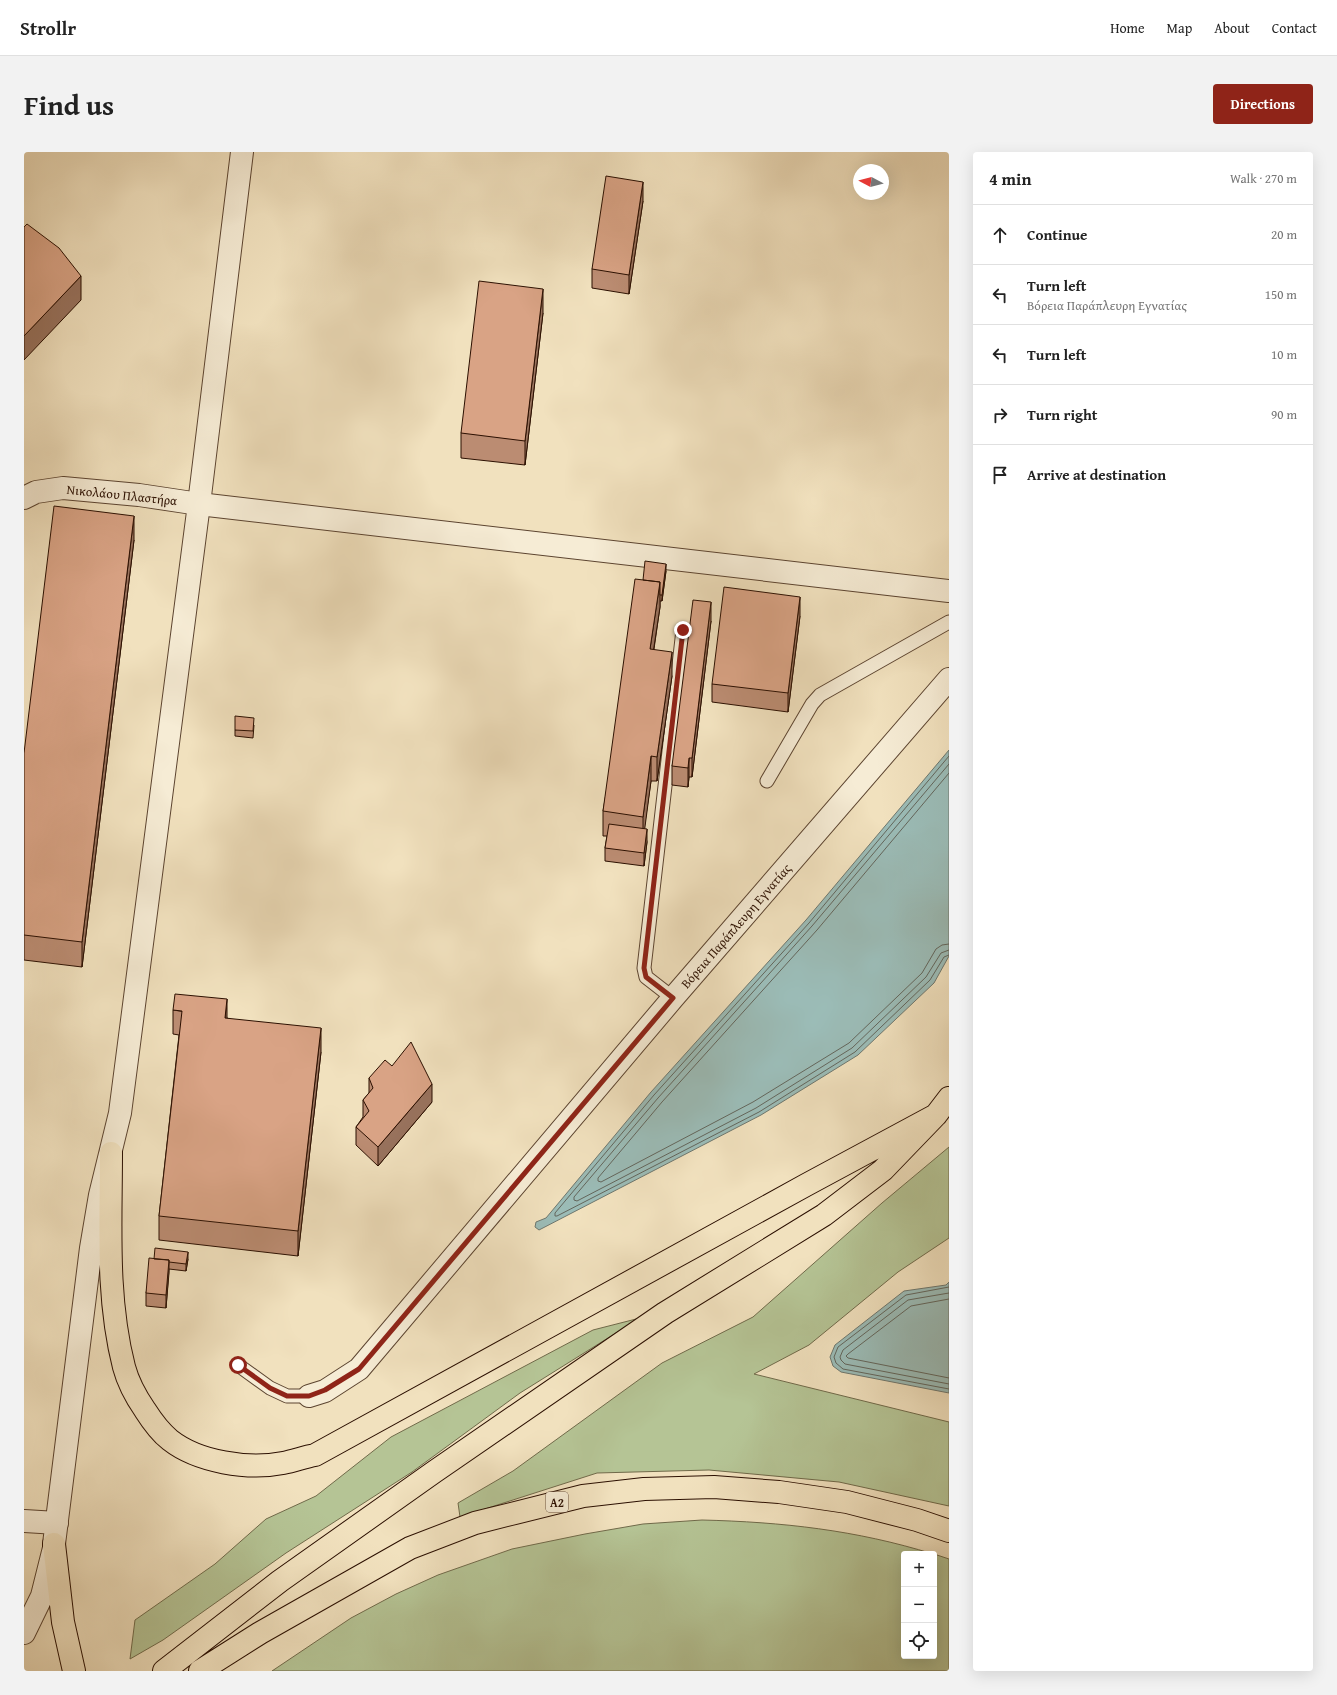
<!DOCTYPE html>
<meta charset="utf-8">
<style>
:root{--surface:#fff;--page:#f2f2f2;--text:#222;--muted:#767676;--line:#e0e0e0;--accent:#8f2418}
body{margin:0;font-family:"Gentium Book Plus",serif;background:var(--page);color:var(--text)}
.controls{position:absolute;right:12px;bottom:12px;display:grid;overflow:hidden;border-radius:4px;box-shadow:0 4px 16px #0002}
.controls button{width:36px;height:36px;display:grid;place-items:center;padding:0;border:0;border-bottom:1px solid var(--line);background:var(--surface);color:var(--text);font:20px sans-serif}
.compass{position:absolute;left:829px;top:12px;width:36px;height:36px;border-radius:50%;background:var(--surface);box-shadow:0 4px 16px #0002;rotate:277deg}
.stop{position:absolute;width:12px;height:12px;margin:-9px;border:3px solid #8f2418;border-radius:50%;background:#fff}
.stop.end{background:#8f2418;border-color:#fff;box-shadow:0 1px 4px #0008}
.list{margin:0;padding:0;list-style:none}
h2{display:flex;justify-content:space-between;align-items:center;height:52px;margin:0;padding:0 16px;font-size:17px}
h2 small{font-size:13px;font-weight:400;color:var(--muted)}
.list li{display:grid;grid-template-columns:26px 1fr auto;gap:12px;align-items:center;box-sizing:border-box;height:60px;padding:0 16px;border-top:1px solid var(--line)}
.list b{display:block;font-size:15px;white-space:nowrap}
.list p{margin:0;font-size:13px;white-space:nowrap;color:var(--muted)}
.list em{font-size:13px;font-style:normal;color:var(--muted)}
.icon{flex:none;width:22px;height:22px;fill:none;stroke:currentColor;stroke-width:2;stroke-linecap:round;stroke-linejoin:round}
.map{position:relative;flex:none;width:925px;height:1519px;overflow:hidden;border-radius:4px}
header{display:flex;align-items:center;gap:24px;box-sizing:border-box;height:56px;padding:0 20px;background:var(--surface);border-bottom:1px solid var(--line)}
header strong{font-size:19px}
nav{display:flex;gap:22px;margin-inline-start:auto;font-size:14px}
.intro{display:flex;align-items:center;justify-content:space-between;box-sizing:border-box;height:96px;padding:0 24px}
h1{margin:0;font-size:28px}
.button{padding:10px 18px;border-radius:4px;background:var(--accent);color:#fff;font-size:14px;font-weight:700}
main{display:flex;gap:24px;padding:0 24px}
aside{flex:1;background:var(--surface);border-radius:4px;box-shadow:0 4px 16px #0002}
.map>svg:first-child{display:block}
.green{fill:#b5c495;stroke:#706a4a}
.water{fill:#9bbcb7;stroke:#6e776e}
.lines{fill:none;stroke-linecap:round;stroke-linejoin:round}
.shore{stroke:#63665c;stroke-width:1}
.service-casing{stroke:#5c4430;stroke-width:15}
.minor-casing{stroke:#5c4430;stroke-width:24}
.tertiary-casing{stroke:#5c4430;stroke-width:24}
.motorway-casing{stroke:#2b0f00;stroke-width:24}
.service{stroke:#f6ecd5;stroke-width:13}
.minor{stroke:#f6ecd5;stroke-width:22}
.tertiary{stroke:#f6ecd5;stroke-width:22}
.motorway{stroke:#f1e1be;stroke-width:22}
.wall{fill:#bb8c72;stroke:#2b0f00}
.shaded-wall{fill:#98725d;stroke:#2b0f00}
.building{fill:#d9a385;stroke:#2b0f00}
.route{stroke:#8f2418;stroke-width:5}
.labels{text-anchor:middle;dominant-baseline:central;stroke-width:4;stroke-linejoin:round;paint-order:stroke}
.shield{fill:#f6ecd5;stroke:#685140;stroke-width:1}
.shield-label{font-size:12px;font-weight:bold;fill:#2b0f00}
.street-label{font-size:13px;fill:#2b0f00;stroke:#f6ecd5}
</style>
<header>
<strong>Strollr</strong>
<nav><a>Home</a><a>Map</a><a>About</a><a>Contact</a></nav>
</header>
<div class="intro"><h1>Find us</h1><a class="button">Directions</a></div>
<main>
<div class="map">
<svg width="925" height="1519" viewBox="0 0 925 1519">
<rect width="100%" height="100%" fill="#f1e1be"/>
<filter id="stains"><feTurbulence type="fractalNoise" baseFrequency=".005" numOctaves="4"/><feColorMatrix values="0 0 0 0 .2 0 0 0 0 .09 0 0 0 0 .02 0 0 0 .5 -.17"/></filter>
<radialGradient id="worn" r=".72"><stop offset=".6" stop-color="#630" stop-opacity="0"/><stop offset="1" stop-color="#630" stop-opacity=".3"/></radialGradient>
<path class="green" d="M925,995V1086L874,1120L785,1193L730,1222L925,1270V1354L815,1330L685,1318L573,1321L436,1365L434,1351L489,1319L638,1211L729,1165L858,1051Z
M616,1166L496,1241L388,1320L262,1401L139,1488L106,1507L111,1468L191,1412L242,1367L292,1344L367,1285L569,1178Z
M678,1368C758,1370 832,1378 909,1402H880V1504H910V1402L925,1407V1519H248L327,1466L372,1442L414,1423L488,1397L561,1382L619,1372Z"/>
<path class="water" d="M925,598V804L910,831L834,903L737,963L515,1078L511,1075L512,1070L522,1066L627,940L782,768Z
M925,1130V1241L817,1220L809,1214L806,1205L811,1193L880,1139L922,1133Z"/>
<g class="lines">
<path class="shore" d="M925,604L785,771L630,943L531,1061V1064H533L735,960L831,900L906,828L920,805L925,803
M925,612L788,774L634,946L550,1045V1048L553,1049L732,956L828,896L902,825L917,801L925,798
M925,621L793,778L638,950L574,1026V1029L577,1030L729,950L825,891L898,821L912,797L918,793L925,792
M925,1135L882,1143L814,1195L810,1205L812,1211L819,1217L925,1237
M925,1141L884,1148L819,1198L816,1205L817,1208L821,1212L925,1232
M925,1147L887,1154L824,1202L822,1204L824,1206L925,1226"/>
<g class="service-casing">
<path id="service" d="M743,629L788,552L796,543L925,470
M649,846L622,825L620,816L659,478
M214,1213L246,1236L263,1244H285"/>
</g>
<g class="minor-casing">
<path id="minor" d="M0,346L12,340L39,336L115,343L175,352L925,439
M285,1244L301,1239L335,1217L649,846L925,527
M0,1369L33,1371
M0,1481L18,1444L30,1396"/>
</g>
<g class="tertiary-casing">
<path id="tertiary" d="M30,1392L67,1096L76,1043L96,961L175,352L218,0"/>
</g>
<g class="motorway-casing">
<path id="motorway" d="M87,1001C87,1072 82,1145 100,1215C104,1230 112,1245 121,1258C128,1269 136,1280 146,1288C174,1310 224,1318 259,1311C270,1309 280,1305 291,1303L782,1033L912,963
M30,1392L39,1470L50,1519
M140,1519L256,1429L410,1320L641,1161L800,1063L859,1018L912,963L925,946
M176,1519L236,1481L386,1396L451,1371L559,1344L620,1337L690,1335L755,1340L823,1350L893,1368L925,1379"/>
</g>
<use href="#service" class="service"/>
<use href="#minor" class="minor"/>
<use href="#tertiary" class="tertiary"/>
<use href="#motorway" class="motorway"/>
</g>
<path class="wall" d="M619,49L605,142L568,136V117Z
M519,161L501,313L437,306V281Z
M110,388L58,815L0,808V601Z
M642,419L638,449H636V455L630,497L648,524L633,629H627L620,677L623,690L620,714L581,709V696L583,684H579V659L619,428Z
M776,464L764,560L688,550V532Z
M687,469L668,625H665L664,635L648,633V614Z
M230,573L229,586L211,584V578Z
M149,858L203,866L297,900L274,1104L135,1088V1064L155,883L149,882Z
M345,926L408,950L354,1014L332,993V975L339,965V948L345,941Z
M130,1107H164L162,1119L145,1117L142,1156L122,1154V1141Z"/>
<path class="shaded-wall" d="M619,30V49L605,142V123Z
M57,124V148L0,208V184Z
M519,137V161L501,313V289Z
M110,364V388L58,815V790Z
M642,412V419L638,449V443Z
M636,430V455L626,521V497Z
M776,445V464L764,560V541Z
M687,450V469L668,625V606Z
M648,500V524L633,629V605Z
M627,604V629L619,690V665Z
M665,606V625L664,635V616Z
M623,677V690L620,714V701Z
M203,847V872L201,866Z
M297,876V900L274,1104V1079Z
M408,932V950L354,1014V995Z
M164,1100V1107L162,1119V1112Z
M145,1108V1121L142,1156V1143Z"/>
<path class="building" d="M582,24L619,30L605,123L568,117Z
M3,72L35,96L57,124L0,184V75Z
M455,129L519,137L501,289L437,281Z
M30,354L110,364L58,790L0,783V601Z
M621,409L642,412L638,443H636V430L619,428Z
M611,427L636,430L626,497L648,500L633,605L627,604L619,665L579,659Z
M700,435L776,445L764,541L688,532Z
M669,448L687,450L668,606H665L664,616L648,614Z
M211,564L230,566L229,579L211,578Z
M585,672L623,677L620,701L581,696Z
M151,842L203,847L201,866L297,876L274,1079L135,1064L158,859L149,858Z
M387,890L408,932L354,995L332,975L345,959L339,948L349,936L345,926L361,908L368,914Z
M131,1096L164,1100L162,1112L145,1110V1108L130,1107Z
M125,1106L145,1108L142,1143L122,1141Z"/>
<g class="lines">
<path class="route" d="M214,1213L246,1236L263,1244H285L301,1238L335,1217L649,846L622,825L620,816L659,478"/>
</g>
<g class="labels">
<rect class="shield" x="522" y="1340" width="22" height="20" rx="3"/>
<g class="shield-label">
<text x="533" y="1350">Α2</text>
</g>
<g class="street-label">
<text transform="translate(98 343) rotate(6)">Νικολάου Πλαστήρα</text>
<text transform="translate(712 774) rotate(-49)">Βόρεια Παράπλευρη Εγνατίας</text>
</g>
</g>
<rect width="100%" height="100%" filter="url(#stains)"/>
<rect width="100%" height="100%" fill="url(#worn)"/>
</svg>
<div class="controls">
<button>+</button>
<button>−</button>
<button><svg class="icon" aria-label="locate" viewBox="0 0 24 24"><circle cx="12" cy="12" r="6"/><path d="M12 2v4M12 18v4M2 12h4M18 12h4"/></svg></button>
</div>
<svg class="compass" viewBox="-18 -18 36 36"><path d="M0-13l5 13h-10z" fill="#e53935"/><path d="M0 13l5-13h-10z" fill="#767676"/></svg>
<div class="stop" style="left:214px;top:1213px"></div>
<div class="stop end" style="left:659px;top:478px"></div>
</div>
<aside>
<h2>4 min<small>Walk · 270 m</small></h2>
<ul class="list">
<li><svg class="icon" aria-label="ahead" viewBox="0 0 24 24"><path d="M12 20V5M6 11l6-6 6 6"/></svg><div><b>Continue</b></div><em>20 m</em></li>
<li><svg class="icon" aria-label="left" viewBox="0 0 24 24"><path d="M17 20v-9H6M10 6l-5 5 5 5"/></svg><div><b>Turn left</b><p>Βόρεια Παράπλευρη Εγνατίας</p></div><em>150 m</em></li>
<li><svg class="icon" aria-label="left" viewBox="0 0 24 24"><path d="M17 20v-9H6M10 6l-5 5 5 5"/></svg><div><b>Turn left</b></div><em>10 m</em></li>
<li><svg class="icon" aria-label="right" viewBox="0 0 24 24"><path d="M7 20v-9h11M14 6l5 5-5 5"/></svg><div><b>Turn right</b></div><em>90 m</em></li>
<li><svg class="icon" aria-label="arrive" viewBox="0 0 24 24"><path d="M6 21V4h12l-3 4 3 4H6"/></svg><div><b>Arrive at destination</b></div></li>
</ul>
</aside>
</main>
